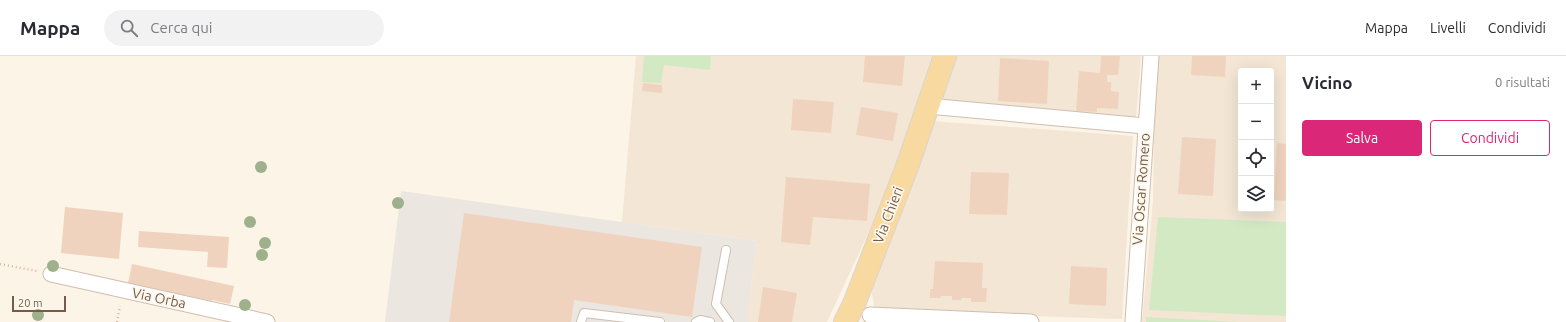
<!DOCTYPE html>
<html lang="it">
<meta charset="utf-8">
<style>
:root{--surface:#fff;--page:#f2f2f3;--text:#2b2b33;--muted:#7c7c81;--line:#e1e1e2;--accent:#db2777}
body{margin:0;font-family:Ubuntu,sans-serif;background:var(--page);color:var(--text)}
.controls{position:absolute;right:12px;top:12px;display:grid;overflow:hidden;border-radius:4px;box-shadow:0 4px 16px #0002}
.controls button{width:36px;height:36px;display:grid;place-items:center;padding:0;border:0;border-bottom:1px solid var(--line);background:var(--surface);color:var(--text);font:20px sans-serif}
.scale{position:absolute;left:12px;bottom:10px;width:54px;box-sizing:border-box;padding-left:4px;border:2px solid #745b4b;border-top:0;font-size:11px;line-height:14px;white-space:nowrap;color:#745b4b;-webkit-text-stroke:3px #fef8ec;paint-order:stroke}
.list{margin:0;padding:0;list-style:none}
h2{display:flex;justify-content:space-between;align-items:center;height:52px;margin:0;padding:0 16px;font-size:17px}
h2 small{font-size:13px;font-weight:400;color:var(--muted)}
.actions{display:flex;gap:8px;padding:12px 16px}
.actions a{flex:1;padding:9px 0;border:1px solid var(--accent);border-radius:4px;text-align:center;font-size:14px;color:var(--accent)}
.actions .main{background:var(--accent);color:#fff}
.icon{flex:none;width:22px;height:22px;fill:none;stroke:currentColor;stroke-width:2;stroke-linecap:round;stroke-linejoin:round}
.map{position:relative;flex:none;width:1286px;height:266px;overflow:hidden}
header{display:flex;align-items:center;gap:24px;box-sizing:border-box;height:56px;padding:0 20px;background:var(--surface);border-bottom:1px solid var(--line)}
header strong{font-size:19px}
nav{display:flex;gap:22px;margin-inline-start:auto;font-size:14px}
.search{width:280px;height:36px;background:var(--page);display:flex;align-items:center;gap:10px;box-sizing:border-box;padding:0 14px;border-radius:22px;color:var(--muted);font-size:15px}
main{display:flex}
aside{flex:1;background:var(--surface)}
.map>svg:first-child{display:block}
.residential{fill:#f3e6d4;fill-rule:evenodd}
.industrial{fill:#ece6e0}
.green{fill:#d2e9c4}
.building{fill:#f0d3be}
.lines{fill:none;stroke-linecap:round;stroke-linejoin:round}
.lane-casing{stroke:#cfbeaf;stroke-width:10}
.street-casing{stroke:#cfbeaf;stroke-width:17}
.primary-casing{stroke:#dbd4d0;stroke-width:24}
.path{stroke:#d5b6a1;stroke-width:2.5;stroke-dasharray:1 3;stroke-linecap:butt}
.lane{stroke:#fff;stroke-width:8}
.street{stroke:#fff;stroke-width:15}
.primary{stroke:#f8d9a0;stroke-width:22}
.tree{fill:#9fb08c}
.labels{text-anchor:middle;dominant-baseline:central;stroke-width:3.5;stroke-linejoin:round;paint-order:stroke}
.street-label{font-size:14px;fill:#745b4b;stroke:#fef8ec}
</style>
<header>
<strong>Mappa</strong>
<div class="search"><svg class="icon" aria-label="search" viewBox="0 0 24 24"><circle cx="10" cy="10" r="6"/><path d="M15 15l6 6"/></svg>Cerca qui</div>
<nav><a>Mappa</a><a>Livelli</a><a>Condividi</a></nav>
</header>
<main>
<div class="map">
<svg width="1286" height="266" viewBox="0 0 1286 266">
<rect width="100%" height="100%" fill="#fcf4e6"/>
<path class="residential" d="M636,0H933L883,145L827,266H749L747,261L757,185L622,166Z
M953,0H1141L1136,62L938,46Z
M1157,0H1286V266H1142L1153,145L1155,28ZM1241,15H1271V153H1241Z
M932,65L1133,80L1122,263L873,255L874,248L871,233L906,146Z"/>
<path class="industrial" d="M401,135L757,185L747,261L749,266H385Z"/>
<path class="green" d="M644,0H711L710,14L664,9L661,27L642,26Z
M1158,161L1286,166V260L1149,254Z
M1146,261L1238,266H1146Z"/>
<path class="building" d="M865,0H905L902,30L863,26Z
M1101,0H1120L1118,19H1107V26H1111V35L1119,36L1118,53L1097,52V56L1076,55L1079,15L1100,17Z
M1192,0H1226L1225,21L1191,19Z
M1000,2L1049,5L1047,48L998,45Z
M643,27L662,29V37L642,35Z
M793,43L834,46L831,77L791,74Z
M861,51L898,57L893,85L856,79Z
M1182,81L1216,83L1213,140L1178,138Z
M1277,87L1286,88V145L1274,144Z
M971,116L1009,117L1007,159L969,158Z
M786,121L870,128L867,165L813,161L810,189L781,186Z
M65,151L123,157L119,203L61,197Z
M464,157L702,191L692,261L574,244L571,266H449Z
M139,175L229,181L227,212L207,211L208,196L138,191Z
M935,205L983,207L982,232H987L986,246H971V242H962L961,244H952V240H941L940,242H930V233H933Z
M132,208L234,230L230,248L212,244V245L128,227Z
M1071,210L1107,212L1106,250L1069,248Z
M763,231L797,237L792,266H758Z"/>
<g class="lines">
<g class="lane-casing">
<path id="lane" d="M726,194L716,248L729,266
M581,266L584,257L660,266
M696,266L700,264L710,266"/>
</g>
<g class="street-casing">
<path id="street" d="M928,50L1145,70
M51,218L267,266
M870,259L1031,266
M1133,266L1151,0"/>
</g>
<g class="primary-casing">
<path id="primary" d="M845,266L854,248L907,111L945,0"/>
</g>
<path class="path" d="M0,208L37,215
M117,266L120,250"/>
<use href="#lane" class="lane"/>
<use href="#street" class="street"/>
<use href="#primary" class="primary"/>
</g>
<g class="tree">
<circle cx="261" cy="111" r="6"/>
<circle cx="398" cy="147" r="6"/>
<circle cx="250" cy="166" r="6"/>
<circle cx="265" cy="187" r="6"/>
<circle cx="262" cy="199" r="6"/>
<circle cx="53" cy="210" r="6"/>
<circle cx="245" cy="249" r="6"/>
<circle cx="38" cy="259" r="6"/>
</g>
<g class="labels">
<g class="street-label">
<text transform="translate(1141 133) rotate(-86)">Via Oscar Romero</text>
<text transform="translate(888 159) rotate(-69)">Via Chieri</text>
<text transform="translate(159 242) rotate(12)">Via Orba</text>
</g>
</g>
</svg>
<div class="controls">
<button>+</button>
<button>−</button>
<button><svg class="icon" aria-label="locate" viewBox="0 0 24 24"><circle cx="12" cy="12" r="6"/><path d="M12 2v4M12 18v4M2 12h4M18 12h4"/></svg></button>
<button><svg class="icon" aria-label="layers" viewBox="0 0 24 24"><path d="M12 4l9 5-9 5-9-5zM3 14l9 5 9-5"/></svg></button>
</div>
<div class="scale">20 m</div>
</div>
<aside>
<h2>Vicino<small>0 risultati</small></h2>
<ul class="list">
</ul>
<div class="actions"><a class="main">Salva</a><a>Condividi</a></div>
</aside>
</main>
